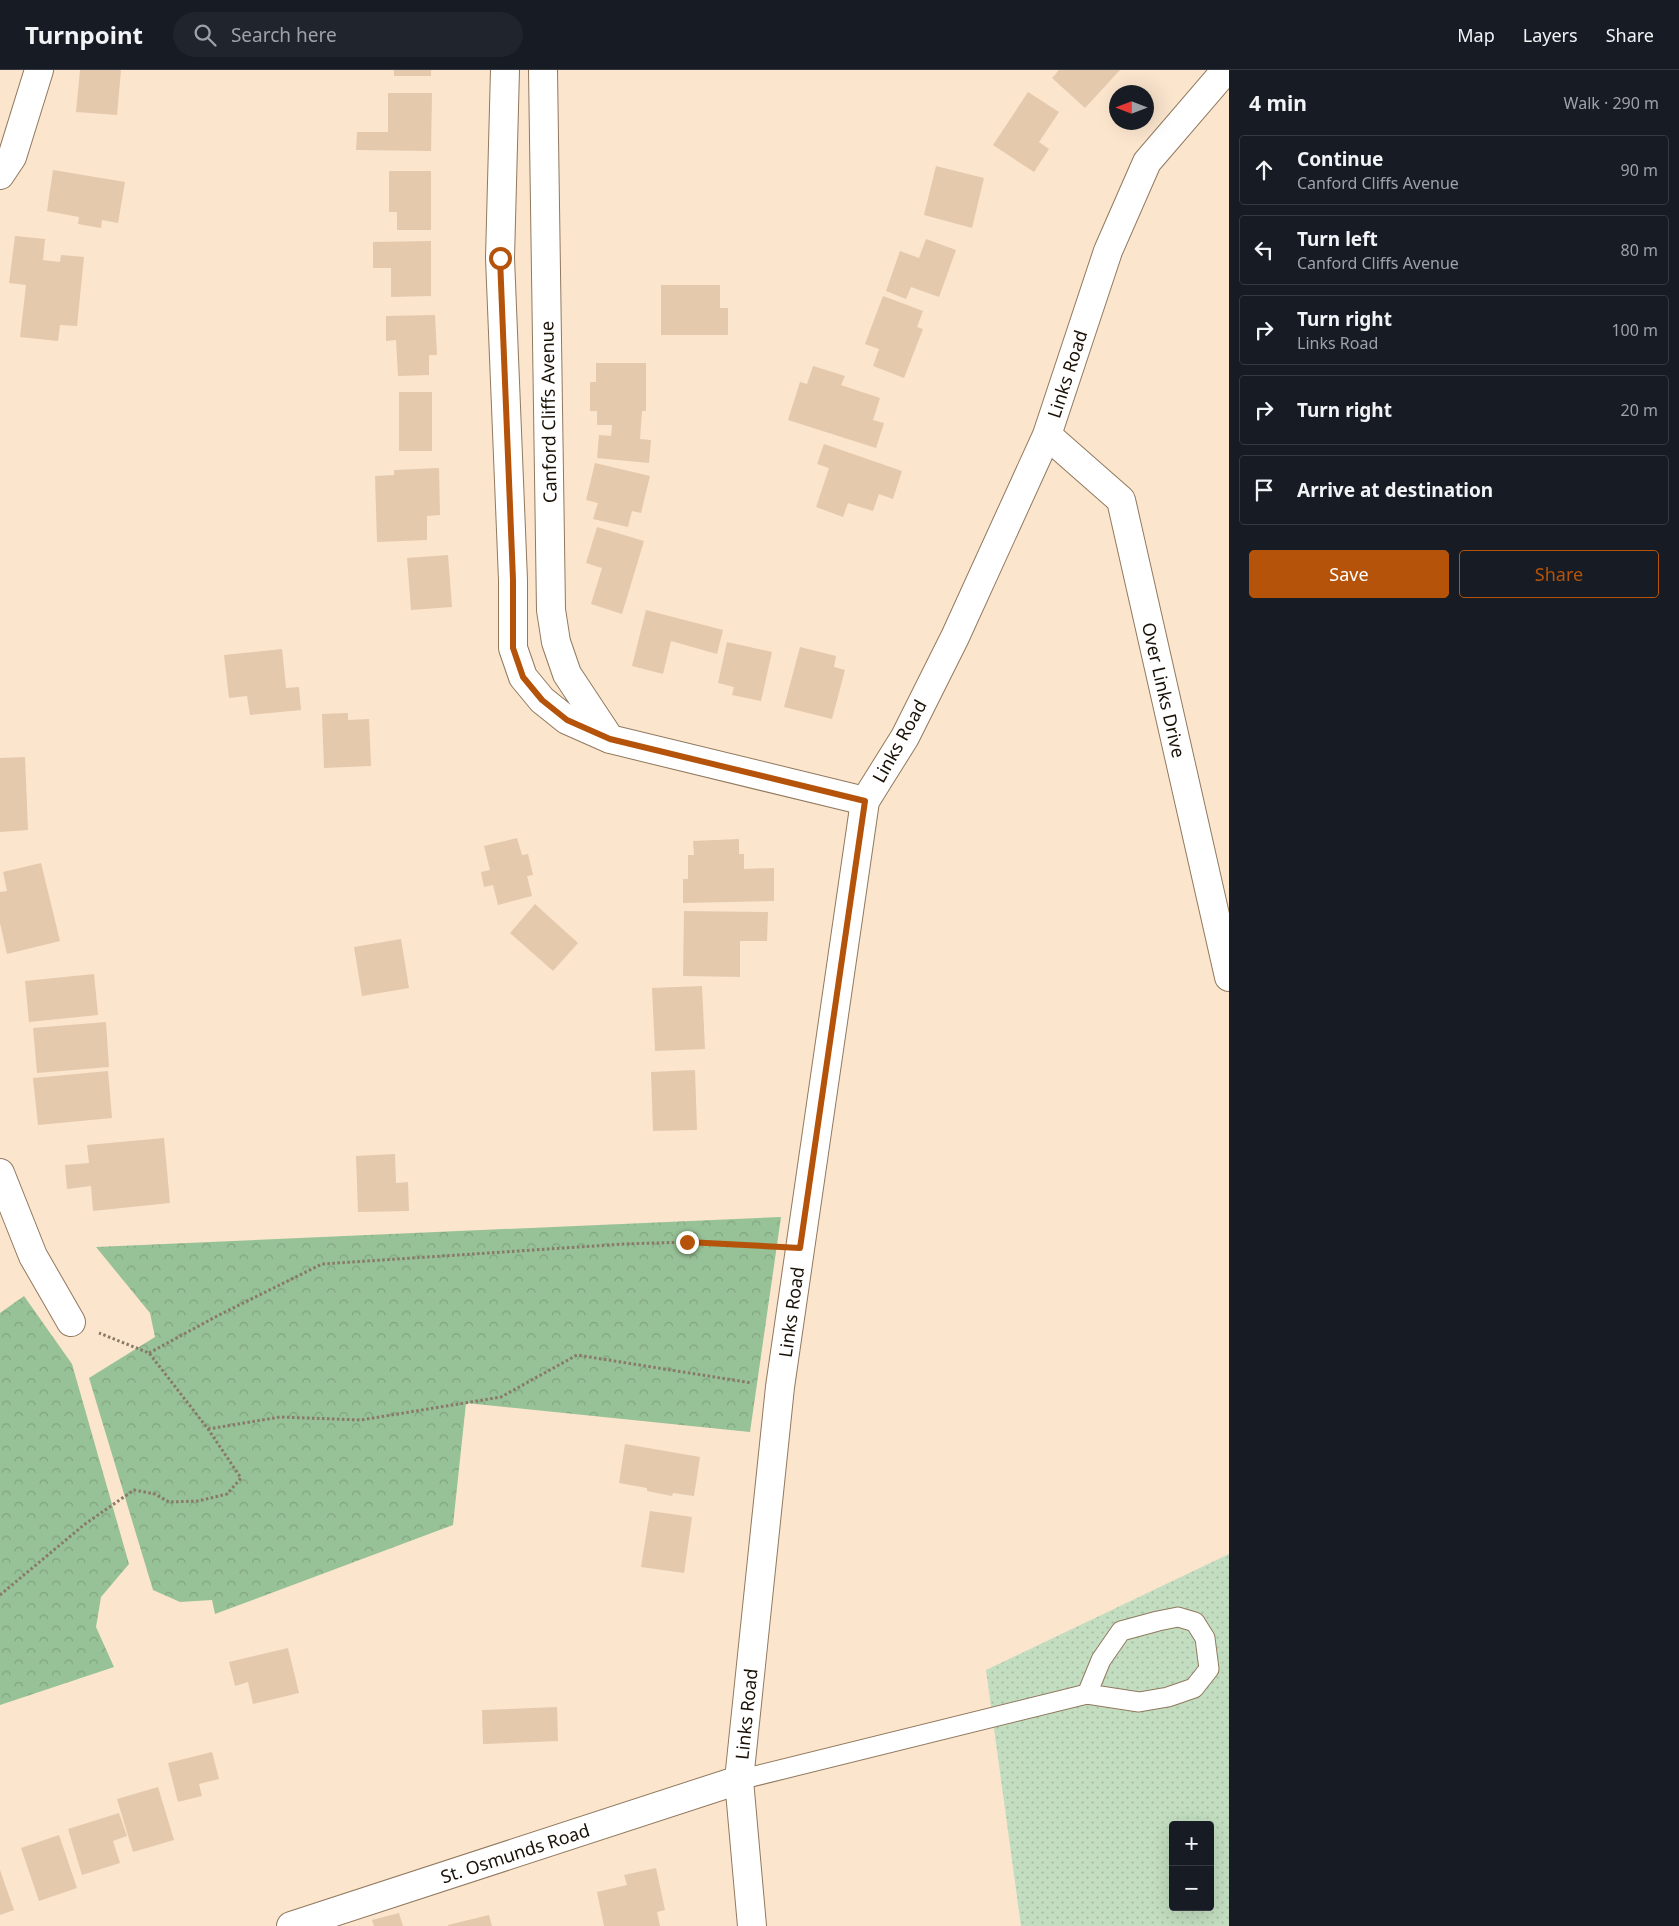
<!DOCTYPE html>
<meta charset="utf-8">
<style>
:root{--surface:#171b24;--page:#20242c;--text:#f1f3f6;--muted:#9ea1a6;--line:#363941;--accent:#b45309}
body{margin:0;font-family:"Noto Sans",sans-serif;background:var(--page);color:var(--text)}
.controls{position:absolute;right:15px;bottom:15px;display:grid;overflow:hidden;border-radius:5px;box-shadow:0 5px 20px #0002}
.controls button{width:45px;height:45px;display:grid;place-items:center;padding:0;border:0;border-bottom:1px solid var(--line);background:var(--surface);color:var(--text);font:25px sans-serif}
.compass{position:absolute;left:1109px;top:15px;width:45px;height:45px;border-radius:50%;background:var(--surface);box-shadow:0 5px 20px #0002;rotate:270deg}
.stop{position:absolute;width:15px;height:15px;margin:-11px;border:4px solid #b45309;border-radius:50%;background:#fff}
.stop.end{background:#b45309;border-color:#fff;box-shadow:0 1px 5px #0008}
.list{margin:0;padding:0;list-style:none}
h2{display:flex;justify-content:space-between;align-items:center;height:65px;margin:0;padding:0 20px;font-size:21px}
h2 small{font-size:16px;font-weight:400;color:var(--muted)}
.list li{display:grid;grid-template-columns:32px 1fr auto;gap:15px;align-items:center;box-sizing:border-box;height:70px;margin:0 10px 10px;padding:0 10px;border:1px solid var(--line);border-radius:5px}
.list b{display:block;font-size:19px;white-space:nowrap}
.list p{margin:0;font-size:16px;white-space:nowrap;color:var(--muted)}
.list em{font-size:16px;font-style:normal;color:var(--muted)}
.actions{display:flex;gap:10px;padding:15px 20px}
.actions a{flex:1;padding:11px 0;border:1px solid var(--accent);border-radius:5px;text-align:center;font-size:18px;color:var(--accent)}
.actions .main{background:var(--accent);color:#fff}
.icon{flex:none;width:28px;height:28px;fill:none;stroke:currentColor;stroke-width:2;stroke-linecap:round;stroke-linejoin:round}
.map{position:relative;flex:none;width:1229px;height:1856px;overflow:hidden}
header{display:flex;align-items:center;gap:30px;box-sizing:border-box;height:70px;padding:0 25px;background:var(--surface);border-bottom:1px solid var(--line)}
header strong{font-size:24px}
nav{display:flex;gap:28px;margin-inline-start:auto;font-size:18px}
.search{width:350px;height:45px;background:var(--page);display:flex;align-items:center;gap:12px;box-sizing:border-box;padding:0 18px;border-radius:28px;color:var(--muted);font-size:19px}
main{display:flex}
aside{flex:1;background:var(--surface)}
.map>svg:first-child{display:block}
.grass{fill:url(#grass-dots);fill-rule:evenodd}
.forest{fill:url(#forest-crowns)}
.building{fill:#e4c9ad}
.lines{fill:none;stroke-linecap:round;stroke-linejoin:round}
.lane-casing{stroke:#91795e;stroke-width:21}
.street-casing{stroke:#91795e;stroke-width:30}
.path{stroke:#887968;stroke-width:3;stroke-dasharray:2.5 2.5;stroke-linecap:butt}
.lane{stroke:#fff;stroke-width:19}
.street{stroke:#fff;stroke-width:28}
.route{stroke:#b45309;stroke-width:6}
.labels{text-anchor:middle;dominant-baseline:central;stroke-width:4;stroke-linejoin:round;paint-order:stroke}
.street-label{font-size:18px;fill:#191006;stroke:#fff}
</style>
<header>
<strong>Turnpoint</strong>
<div class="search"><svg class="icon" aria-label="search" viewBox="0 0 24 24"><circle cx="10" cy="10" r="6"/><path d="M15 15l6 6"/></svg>Search here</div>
<nav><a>Map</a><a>Layers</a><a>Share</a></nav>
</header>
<main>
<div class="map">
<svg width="1229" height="1856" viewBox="0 0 1229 1856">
<defs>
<pattern id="grass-dots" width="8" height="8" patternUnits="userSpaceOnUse" patternTransform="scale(1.25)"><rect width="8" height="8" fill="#c2ddc0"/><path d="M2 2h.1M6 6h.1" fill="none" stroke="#a6bda4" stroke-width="1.8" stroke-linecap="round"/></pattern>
<pattern id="forest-crowns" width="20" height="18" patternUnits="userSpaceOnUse" patternTransform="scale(1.25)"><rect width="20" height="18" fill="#97c196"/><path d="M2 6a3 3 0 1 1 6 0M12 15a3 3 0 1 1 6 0" fill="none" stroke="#82a580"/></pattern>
</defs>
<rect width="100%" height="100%" fill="#fbe5cd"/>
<path class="grass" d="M1229,1484V1856H1021L986,1600ZM1173,1755H1210V1837H1173Z"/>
<path class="forest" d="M781,1147L750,1362L466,1333L453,1455L215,1544L212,1530L180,1532L153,1520L89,1308L155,1267L150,1243L96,1177Z
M24,1226L72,1294L129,1494L101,1527L96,1557L114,1597L0,1635V1243Z"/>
<path class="building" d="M80,0H121L117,45L76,42Z
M394,0H431V6H394Z
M1059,0H1120L1085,38L1052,8Z
M1028,22L1059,42L1039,72L1049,79L1034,102L993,75Z
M388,23H432L431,81L356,80L357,62H388Z
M936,96L984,108L972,158L924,145Z
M53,100L125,112L118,153L102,150L101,158L78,154L79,147L47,141Z
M389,101H431V160H397V142H389Z
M15,166L45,169L43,190L60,192L61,185L84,187L77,256L60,255L58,271L20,267L26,215L9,213Z
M926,169L956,180L939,227L911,217L906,229L886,221L900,181L919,188Z
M431,171V226L391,227V198H373V172Z
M661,215H720V238H728V265H661Z
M883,226L923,241L917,257L923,259L904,308L873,296L879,279L865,274Z
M435,245L437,285H429V305L398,306L396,270L386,271V246Z
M596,293H646V341H642L640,369L651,370L649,393L597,388L599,365L611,366L612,355H597V341H590V312H596Z
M813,296L845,306L841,315L880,328L873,350L884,353L876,378L788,350L800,312L807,314Z
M399,322H432V381H399Z
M824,374L902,401L893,429L879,424L873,441L848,433L843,447L816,437L829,398L817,394Z
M595,393L650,406L641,443L632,441L628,457L593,449L598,433L586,430Z
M439,398L440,445L427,446V470L377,472L375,406L394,405V400Z
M597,457L644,471L622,544L591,534L602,498L586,493Z
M448,485L452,537L411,540L407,488Z
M646,540L723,560L717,584L671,571L663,604L632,596Z
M727,572L772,582L761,631L732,625L734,617L718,613Z
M800,577L836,586L834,597L845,600L832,649L784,637Z
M282,579L286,618L299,617L301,640L250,645L247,626L229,628L224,585Z
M348,643V650L369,649L371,696L324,698L322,644Z
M25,687L28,760L0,762V688Z
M517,768L522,785L528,784L533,805L527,806L532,826L498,835L493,815L484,817L481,802L490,800L484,776Z
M739,769V784H744V799L774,798V831L683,833V809H688V785H694L693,771Z
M41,793L60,871L7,884L0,853V822L7,821L3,802Z
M535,834L578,873L553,901L510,863Z
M684,841L768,842L767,871H740V907L683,906Z
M401,869L409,918L362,926L354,877Z
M94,904L98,945L29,952L25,911Z
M702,916L705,979L655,981L652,918Z
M106,952L109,997L37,1003L33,958Z
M695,1000L697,1060L653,1061L651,1002Z
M108,1001L112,1048L38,1055L33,1008Z
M164,1068L170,1133L93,1141L91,1116L67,1119L65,1095L89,1093L87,1075Z
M395,1084L396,1113L408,1112L409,1141L358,1142L356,1086Z
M625,1374L700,1387L694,1426L673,1423L672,1426L647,1421V1418L619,1413Z
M650,1441L692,1447L684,1503L641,1497Z
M288,1578L299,1623L253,1634L248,1612L235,1616L229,1592Z
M557,1637L558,1671L483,1674L482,1640Z
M212,1682L219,1709L199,1714L202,1726L178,1732L168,1693Z
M158,1717L174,1770L133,1782L117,1729Z
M119,1743L127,1766L113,1771L120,1793L82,1805L68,1759Z
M59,1765L77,1818L39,1831L21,1778Z
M656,1798L665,1840L657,1842L660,1856H604L597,1822L627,1815L624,1805Z
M0,1800L14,1840L0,1845Z
M399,1843L403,1856H374L372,1850Z
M489,1845L492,1856H448V1855Z"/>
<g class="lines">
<g class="lane-casing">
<path id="lane" d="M739,1710L1087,1624L1139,1632L1168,1627L1194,1618L1209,1599L1205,1568L1195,1552L1178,1547L1158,1551L1121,1561L1101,1590L1087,1624"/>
</g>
<g class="street-casing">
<path id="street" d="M505,0L500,188L513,510V578L523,607L542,630L567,650L610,669L865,731
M543,0L551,540L556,572L567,604L610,669
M0,105L12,87L39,0
M1047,365L1121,430L1229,907
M0,1103L33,1186L71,1252
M291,1856L739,1710
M752,1856L739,1710L780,1317L865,731L905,667L955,567L1047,365L1108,181L1147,92L1226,0"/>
</g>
<path class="path" d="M149,1283L219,1245L322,1194L624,1174L687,1172L771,1177
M208,1359L280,1347L361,1350L501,1327L577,1285L752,1313
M0,1525L85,1454L134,1420L155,1424L169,1432L198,1431L227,1424L241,1408L208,1359L149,1283L99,1263"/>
<use href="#lane" class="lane"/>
<use href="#street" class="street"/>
</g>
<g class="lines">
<path class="route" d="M500,188L513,510V578L523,607L542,630L567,650L610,669L865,731L800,1178L687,1172"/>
</g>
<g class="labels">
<g class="street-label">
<text transform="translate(1067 304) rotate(-72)">Links Road</text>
<text transform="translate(548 342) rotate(-91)">Canford Cliffs Avenue</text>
<text transform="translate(1164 620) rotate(77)">Over Links Drive</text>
<text transform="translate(899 671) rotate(-61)">Links Road</text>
<text transform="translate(791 1242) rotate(-82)">Links Road</text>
<text transform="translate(746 1644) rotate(-84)">Links Road</text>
<text transform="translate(515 1783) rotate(-18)">St. Osmunds Road</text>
</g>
</g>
</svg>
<div class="controls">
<button>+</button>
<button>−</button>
</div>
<svg class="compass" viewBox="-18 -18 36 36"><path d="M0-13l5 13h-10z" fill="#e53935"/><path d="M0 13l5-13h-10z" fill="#9ea1a6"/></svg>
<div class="stop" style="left:500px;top:188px"></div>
<div class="stop end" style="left:687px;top:1172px"></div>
</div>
<aside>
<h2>4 min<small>Walk · 290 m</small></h2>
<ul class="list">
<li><svg class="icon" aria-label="ahead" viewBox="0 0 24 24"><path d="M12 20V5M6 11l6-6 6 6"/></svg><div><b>Continue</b><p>Canford Cliffs Avenue</p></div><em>90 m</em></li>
<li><svg class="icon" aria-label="left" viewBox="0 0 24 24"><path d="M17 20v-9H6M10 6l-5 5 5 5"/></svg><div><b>Turn left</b><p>Canford Cliffs Avenue</p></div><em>80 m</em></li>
<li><svg class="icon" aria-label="right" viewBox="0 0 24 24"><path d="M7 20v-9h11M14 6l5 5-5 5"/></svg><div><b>Turn right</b><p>Links Road</p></div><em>100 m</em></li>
<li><svg class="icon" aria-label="right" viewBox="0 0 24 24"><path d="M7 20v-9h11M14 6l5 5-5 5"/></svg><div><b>Turn right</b></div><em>20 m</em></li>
<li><svg class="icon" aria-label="arrive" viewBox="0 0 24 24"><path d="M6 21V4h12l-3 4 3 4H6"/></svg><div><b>Arrive at destination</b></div></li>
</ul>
<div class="actions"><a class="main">Save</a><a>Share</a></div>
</aside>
</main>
